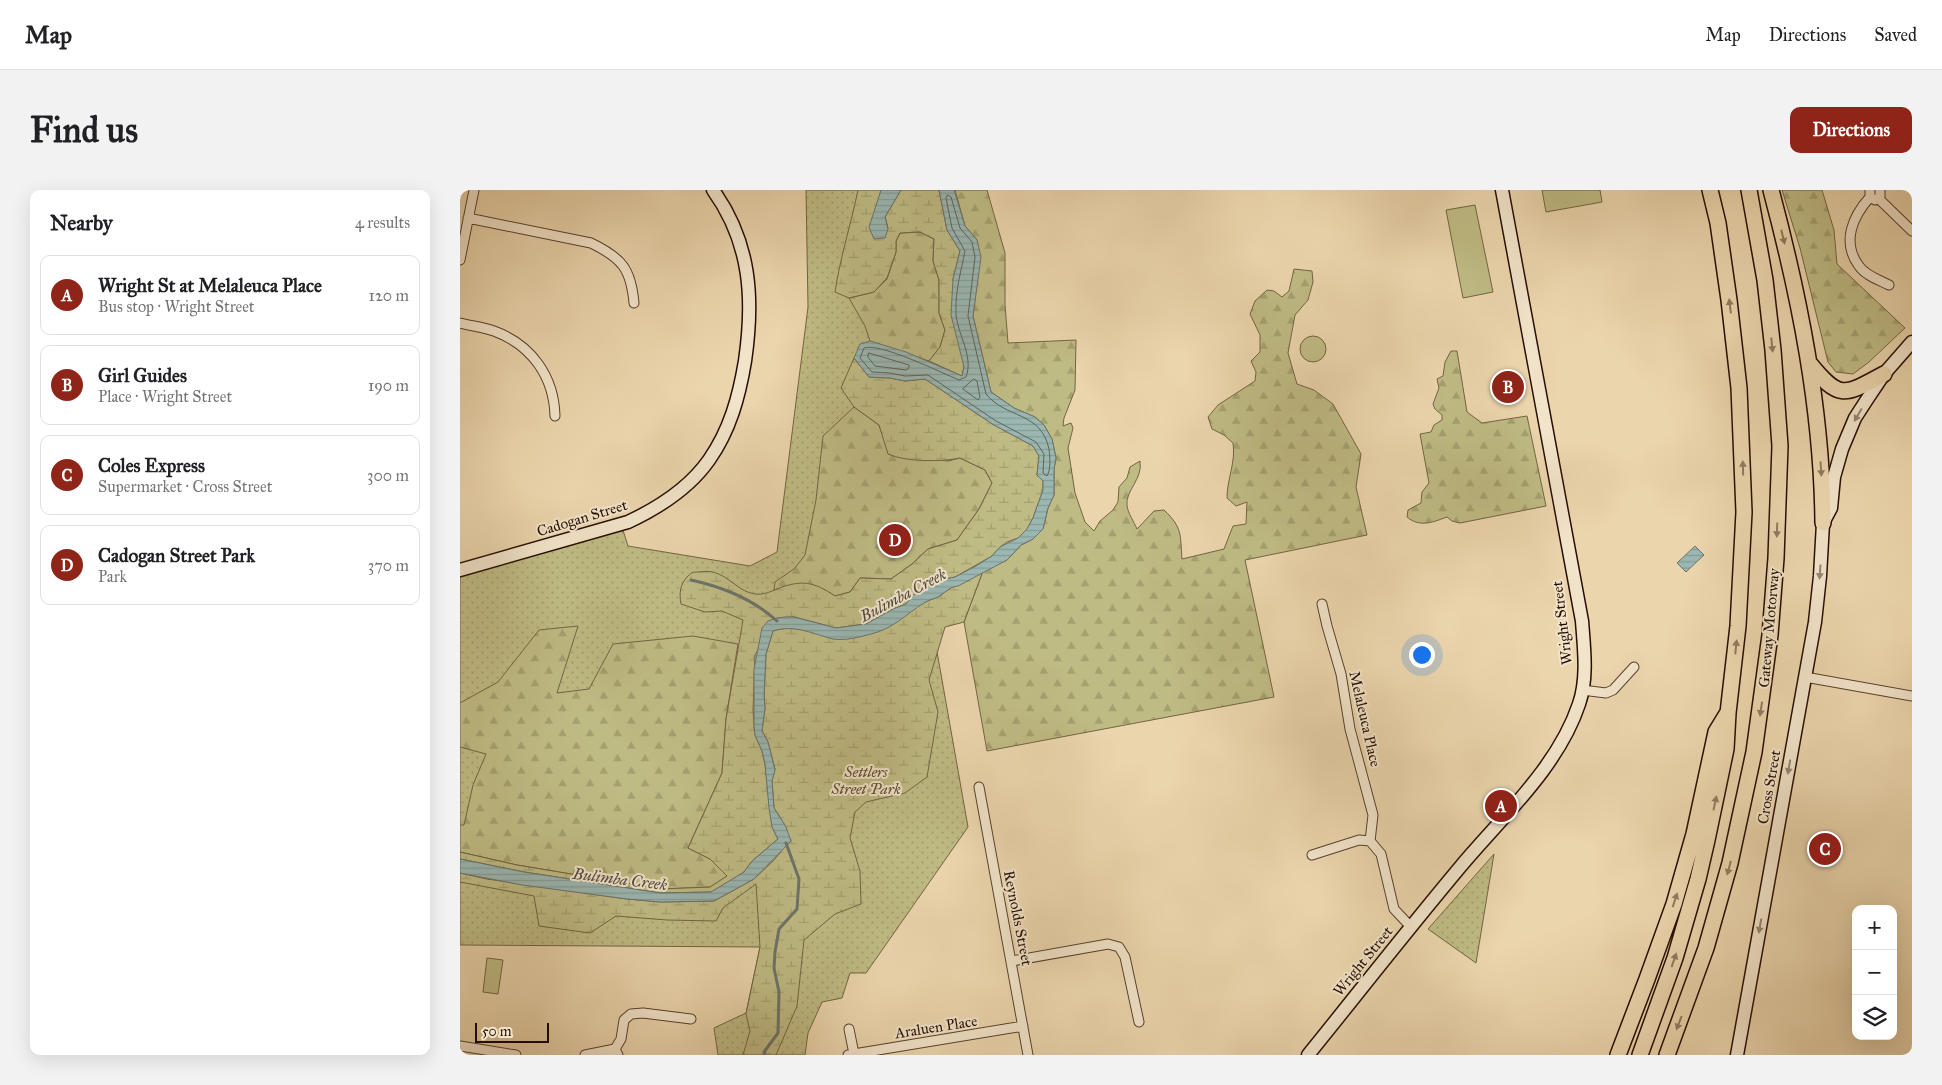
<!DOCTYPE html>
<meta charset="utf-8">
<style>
:root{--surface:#fff;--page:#f2f2f2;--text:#202124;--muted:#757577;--line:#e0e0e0;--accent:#8f2418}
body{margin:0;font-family:"IM FELL Great Primer",serif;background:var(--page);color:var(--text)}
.controls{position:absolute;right:15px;bottom:15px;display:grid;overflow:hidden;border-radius:10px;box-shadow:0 5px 20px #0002}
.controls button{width:45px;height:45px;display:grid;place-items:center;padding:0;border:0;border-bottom:1px solid var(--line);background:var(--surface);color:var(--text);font:25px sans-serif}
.scale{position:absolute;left:15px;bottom:12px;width:74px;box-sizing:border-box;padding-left:5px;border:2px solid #270e02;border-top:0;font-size:14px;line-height:18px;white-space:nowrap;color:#270e02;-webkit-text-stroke:4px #f2e4ca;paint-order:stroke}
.you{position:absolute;left:961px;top:464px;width:18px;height:18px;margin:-12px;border:4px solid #fff;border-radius:50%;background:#1a73e8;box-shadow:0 0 0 8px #1a73e833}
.badge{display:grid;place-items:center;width:32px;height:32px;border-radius:50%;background:var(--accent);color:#fff;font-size:16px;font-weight:700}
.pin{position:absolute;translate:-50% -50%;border:2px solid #fff;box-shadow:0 1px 5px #0006}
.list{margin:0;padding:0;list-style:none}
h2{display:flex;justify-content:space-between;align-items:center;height:65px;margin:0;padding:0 20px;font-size:21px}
h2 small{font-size:16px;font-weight:400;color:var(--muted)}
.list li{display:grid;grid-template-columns:32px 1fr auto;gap:15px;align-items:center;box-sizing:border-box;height:80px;margin:0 10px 10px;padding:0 10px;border:1px solid var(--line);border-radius:10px}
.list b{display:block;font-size:19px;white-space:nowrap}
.list p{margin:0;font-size:16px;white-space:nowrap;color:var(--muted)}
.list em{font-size:16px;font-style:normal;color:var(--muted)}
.icon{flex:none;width:28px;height:28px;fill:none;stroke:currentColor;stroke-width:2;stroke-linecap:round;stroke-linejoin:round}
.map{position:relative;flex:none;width:1452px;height:865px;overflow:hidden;border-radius:10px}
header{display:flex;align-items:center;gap:30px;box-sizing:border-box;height:70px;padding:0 25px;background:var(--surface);border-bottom:1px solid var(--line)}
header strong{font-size:24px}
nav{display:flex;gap:28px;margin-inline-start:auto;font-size:18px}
.intro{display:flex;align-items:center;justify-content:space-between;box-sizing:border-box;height:120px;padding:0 30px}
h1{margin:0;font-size:35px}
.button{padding:12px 22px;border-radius:10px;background:var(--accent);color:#fff;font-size:18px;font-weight:700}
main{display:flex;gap:30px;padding:0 30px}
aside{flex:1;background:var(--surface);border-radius:10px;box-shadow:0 5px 20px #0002}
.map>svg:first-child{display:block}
.grass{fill:url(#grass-dots);stroke:#736443}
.forest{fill:url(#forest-firs);stroke:#736443}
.wetland{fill:url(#wetland-marsh);stroke:#736443}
.garden{fill:#bfbb84;stroke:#736443}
.water{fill:url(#water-rules);stroke:#6c736c}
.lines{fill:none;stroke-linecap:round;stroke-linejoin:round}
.shore{stroke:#60625a;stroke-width:1}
.stream{stroke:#6c736c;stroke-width:3}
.street-casing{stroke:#58402d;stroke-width:11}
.secondary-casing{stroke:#270e02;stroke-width:15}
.highway-casing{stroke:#270e02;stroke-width:18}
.street{stroke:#f2e4ca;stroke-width:9}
.secondary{stroke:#f2e4ca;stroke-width:12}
.highway{stroke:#ebd5ad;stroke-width:15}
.oneway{fill:#937b60}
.oneway2{fill:#978470}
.labels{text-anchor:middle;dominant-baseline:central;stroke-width:4;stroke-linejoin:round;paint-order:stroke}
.street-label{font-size:15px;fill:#270e02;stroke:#f2e4ca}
.park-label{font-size:15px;font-style:italic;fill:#5c4b30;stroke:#f2e4ca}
.water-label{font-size:16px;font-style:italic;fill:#4f4940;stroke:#f2e4ca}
</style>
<header>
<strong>Map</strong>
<nav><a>Map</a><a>Directions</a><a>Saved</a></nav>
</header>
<div class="intro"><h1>Find us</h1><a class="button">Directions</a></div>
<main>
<aside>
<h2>Nearby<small>4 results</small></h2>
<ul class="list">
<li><span class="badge">A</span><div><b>Wright St at Melaleuca Place</b><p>Bus stop · Wright Street</p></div><em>120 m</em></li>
<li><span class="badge">B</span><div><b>Girl Guides</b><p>Place · Wright Street</p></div><em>190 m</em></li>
<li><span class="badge">C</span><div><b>Coles Express</b><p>Supermarket · Cross Street</p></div><em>300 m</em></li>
<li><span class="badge">D</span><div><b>Cadogan Street Park</b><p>Park</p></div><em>370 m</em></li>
</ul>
</aside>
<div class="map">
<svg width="1452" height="865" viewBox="0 0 1452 865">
<defs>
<pattern id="grass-dots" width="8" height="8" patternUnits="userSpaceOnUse" patternTransform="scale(1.25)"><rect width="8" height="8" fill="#bfbb84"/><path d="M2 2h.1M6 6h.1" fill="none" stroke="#a4a070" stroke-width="1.8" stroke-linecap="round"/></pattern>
<pattern id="forest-firs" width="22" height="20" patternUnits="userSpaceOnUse" patternTransform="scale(1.25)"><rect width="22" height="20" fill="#bfbb84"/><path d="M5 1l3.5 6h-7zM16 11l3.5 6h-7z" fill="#a4a070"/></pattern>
<pattern id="wetland-marsh" width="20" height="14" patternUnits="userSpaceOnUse" patternTransform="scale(1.25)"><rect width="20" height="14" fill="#bfbb84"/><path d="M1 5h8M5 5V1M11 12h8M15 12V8" fill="none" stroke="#a4a070"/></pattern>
<pattern id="water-rules" width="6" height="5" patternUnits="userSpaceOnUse" patternTransform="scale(1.25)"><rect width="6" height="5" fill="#9ab7b2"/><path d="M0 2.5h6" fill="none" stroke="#859c97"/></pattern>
</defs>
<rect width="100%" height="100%" fill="#ebd5ad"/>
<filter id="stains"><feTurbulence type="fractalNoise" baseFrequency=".004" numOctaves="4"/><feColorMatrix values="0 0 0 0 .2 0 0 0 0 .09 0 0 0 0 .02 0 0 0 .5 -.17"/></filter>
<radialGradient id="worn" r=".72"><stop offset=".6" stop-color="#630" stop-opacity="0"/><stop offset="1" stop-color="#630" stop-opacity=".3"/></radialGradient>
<path class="grass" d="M346,0H479L487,40L493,89L579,266L433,419L406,434L360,433L334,427L305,574L312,637L318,649L284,682L221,704L0,669V380L161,334L168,356L290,376L317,362L348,117Z
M473,439L508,637L406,783H390L382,808L362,812L348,843L345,865H258L254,838L286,823L300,757L0,755V683L27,689L287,693Z
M1034,664L1016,773L968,739Z"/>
<path class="forest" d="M495,0H527L545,63V115L548,153L616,150L615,200L604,228L603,236L611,233L613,238L608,258L615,303L625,332L634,341L640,331L653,320L658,312L659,297L667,288L670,277L680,271C683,290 665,300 667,316C668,323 674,332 677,339L694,321L704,320C723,338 720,345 722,369L764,359L773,336L786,334L787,312L776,316L767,308C767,289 776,272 773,253L764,245L752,239L748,227L758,215L795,191L796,182L791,171L800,162V145L790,124L795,111L807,100L814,101L822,107L829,101L834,79L852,81L853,92L848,110L835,125L828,163L837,194L854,200L873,214L901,264L896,297L907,345L785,370L814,507L527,561L504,432L523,381L547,370L561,355L573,349L583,339L588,318L594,305V279L596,268L592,249L584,235L575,227L554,218L531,202L513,126L520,67L517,50L505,36Z
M1322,0H1362L1374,40L1377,74L1445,138L1409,172L1393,184L1376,182L1368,172L1340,58Z
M460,42L474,49L473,71L479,90V123L485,140L480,157L469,171L410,151L405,136L389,108L414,102L427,89L436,62V51L440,43Z
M991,161H997L1007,222L1022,233L1067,226L1086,316L1000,333L992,331L987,327C973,332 960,338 947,327L948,320L961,313L962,302L969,293L960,244L971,242L974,235L982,230V225L975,219L973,214L979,198L977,189L983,186L985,172Z
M394,217L419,235L429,264L488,271L500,268L525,280L532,293L519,319L497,350L468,359L452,374L431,389L400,388L390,402L375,406C356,393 335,392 314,400L315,392L334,379L345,365L356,310L363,246Z
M118,436L97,503L129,499L153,454L233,446L278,454L266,529L262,583L228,658L250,669L267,686L251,697L201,699L57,675L0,662V635H4L13,595L26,564L0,557V513L38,492L79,440Z"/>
<path class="wetland" d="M398,0H421L420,6L428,39L425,27L441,0H479L487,40L500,61L493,89L504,177L502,186L469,171L480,157L485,140L479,123V90L473,71L474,49L460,42L440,43L436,51V62L427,88L414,102L389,108L375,102C380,68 391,34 398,0Z
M394,168L409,187L430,188L445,191L465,189L534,235L573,256L579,266L577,285L583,291V300L573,328L567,339L558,348L547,352L540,357L532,366L495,387L476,391L453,405L446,414L433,419L406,434L376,438L334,427L317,428L295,465L293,521L295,545L302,561L305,574L312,637L318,649L292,671L284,682L252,702L200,703L64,682L0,669V662L57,675L201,699L250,697L267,686L250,669L228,658L262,583L266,529L283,430L262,421L245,422L221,414C219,403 220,394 228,386C232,382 234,382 239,382C265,377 274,401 295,404C303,405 310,402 317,399C342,389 354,392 375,406L390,402L400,388L431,389L452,374L468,359L497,350L519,319L532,293L525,280L500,268C482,272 445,272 428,264L419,235L394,217L381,198Z
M523,381L504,432L485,437L469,490L478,522L467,587L445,603L406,612L395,622L390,648L400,681L401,714L375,724L344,750L337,816L316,865H283L290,841L286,824L300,757L296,694L263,718L256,731L207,730L156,726L130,743L79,736L74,706L0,692V683L27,689L167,709L201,712L254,711L294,689L313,671L320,663L326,637L314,618L312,591L315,579L308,552L302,541L305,518L304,506L306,464L313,441C333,434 356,442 375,449L480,406C492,395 509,389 523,381Z"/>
<path class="garden" d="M1082,0H1140L1142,12L1086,22Z
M1015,15L1033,102L1003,108L986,20Z
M840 159a13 13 0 1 1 26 0a13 13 0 1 1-26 0Z
M27,768L43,770L38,804L23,802Z"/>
<path class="water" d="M421,0H441L425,27L428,39L425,48L414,49L409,37Z
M479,0H494L505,36L517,50L521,67L513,126L531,202L554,218L575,227L584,235L592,249L596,268L594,279V305L588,318L583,339L573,349L561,355L547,370L498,396C489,397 486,402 478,407C474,409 468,410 464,413C446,424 433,439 411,444C400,447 385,451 373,449C353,444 334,434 313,441L306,464L304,506L305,518L302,541L308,552L315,580L312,591L314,618L326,637L331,651L294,689L254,711L201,712L167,709L62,695L0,683V669L64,682L200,703L251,702L284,682L292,671L318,649L312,637L309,618L305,574L302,561L295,545L294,535V479L302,438L308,431L317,428L325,427H334L376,438L406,434L433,419L446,414L453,405L476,391L495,387L516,376L532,366L540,357L558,348L567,339L573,328L583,300V291L577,285L579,266L573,256L534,235L465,189L445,191L430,188L409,187L394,168L400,154L410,151L446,162L502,186L504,177L491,125L493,89L500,61L487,40Z
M1235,356L1244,365L1226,382L1217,373Z"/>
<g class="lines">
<path class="shore" d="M488,5L491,7L500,38L512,52L515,67L508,126L526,204C546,229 581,221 589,259C590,268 591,279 587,286L583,283L584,264L576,252L536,231L468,185L445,186L430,183L412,182L400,168L404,158C419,152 482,183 499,190L506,187C514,166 497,144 496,123C495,101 501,82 505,61L492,38L486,8Z
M409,163L449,175V178L446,180L415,176L408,167Z
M514,189L517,191L520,207L518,210L503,199Z"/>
<path class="stream" d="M231,390C263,397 293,409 317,431
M305,865L304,862L318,843L319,802L314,778L315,762L319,739L337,719L339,689L326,653"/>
<g class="street-casing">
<path id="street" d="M1410,0V7L1415,10L1420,7V0
M1410,7C1393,26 1381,52 1399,76C1405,85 1419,90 1429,95
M1419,9L1452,41
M8,28L131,53C162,68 171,79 174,113
M0,70L14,0
M0,133C11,136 23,137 34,141C72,155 94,187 95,226
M862,414L867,436L881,484L890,539L913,625L910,651
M1345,487L1452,506
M1122,500L1146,503L1153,500L1174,477
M519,597L568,865
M852,665L899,650L910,651L921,664L934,719L951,737
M552,771L648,754L659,757L665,767L679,832
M389,839L394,864
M0,856L56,865
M155,859L161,849L164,830L171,824L183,823L231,829
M125,865L155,859L158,865
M388,865L563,836"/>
</g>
<g class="secondary-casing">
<path id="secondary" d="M0,380L168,332C198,318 230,297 249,270C270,240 279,207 285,171C294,109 291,53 253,0
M848,865C899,802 949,738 1001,676C1043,626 1098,577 1119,514C1128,488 1124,458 1122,431L1042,0
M1277,865L1355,432L1360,386L1363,333L1371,318L1374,287L1382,259L1395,228L1406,211L1424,184L1452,152"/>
</g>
<g class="highway-casing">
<path id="highway" d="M1311,0C1340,109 1362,220 1363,333
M1350,174C1380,211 1385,205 1424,184
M1158,865L1187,789L1214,714L1234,644L1256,542L1267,524
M1180,865L1215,768L1238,689L1247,650L1266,559L1268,523L1278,436L1284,322L1279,198L1269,110L1258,33L1250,0
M1207,865L1246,758L1270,673L1294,562L1310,445L1316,368L1320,256L1313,160L1305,90L1289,0"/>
</g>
<use href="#street" class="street"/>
<use href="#secondary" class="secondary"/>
<use href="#highway" class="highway"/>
</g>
<defs><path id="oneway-solid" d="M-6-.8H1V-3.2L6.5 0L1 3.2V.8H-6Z" transform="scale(1.25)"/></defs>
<g class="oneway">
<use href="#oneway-solid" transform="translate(1323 47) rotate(76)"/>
<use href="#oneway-solid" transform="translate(1270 116) rotate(-97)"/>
<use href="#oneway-solid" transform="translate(1312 155) rotate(84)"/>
<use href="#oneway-solid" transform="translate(1283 278) rotate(-91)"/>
<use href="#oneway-solid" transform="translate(1361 279) rotate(86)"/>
<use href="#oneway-solid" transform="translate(1317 340) rotate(92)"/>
<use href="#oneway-solid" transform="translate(1276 457) rotate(-84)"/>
<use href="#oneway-solid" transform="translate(1301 519) rotate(98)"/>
<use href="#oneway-solid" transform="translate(1255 613) rotate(-78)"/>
<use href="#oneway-solid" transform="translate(1269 678) rotate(105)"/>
<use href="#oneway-solid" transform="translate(1215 710) rotate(-72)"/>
<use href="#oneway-solid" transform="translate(1214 770) rotate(-71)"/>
<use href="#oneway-solid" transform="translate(1219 833) rotate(111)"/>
</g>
<g class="oneway2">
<use href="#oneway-solid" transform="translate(1398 225) rotate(120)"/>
<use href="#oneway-solid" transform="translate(1360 382) rotate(94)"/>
<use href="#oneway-solid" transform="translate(1329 577) rotate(100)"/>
<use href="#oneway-solid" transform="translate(1300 736) rotate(100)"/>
</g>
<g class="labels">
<g class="street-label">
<text transform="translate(122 328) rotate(-17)">Cadogan Street</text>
<text transform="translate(1102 433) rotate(-97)">Wright Street</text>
<text transform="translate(1309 438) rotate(-85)">Gateway Motorway</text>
<text transform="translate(905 529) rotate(77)">Melaleuca Place</text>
<text transform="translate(1309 597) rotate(-80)">Cross Street</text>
<text transform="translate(558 728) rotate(79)">Reynolds Street</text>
<text transform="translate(903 771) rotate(-51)">Wright Street</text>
<text transform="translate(476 837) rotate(-9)">Araluen Place</text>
</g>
<g class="park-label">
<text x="406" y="582">Settlers<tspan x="406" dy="17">Street Park</tspan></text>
</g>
<g class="water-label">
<text transform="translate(443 405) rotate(-28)">Bulimba Creek</text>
<text transform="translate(160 689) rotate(7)">Bulimba Creek</text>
</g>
</g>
<rect width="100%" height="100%" filter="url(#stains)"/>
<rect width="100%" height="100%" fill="url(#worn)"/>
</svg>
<div class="controls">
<button>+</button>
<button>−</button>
<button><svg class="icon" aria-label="layers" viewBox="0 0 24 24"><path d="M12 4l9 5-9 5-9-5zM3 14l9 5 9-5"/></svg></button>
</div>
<div class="scale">50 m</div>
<div class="you"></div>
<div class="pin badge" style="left:1041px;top:616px">A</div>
<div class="pin badge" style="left:1048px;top:197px">B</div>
<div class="pin badge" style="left:1365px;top:659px">C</div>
<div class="pin badge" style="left:435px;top:350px">D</div>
</div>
</main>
